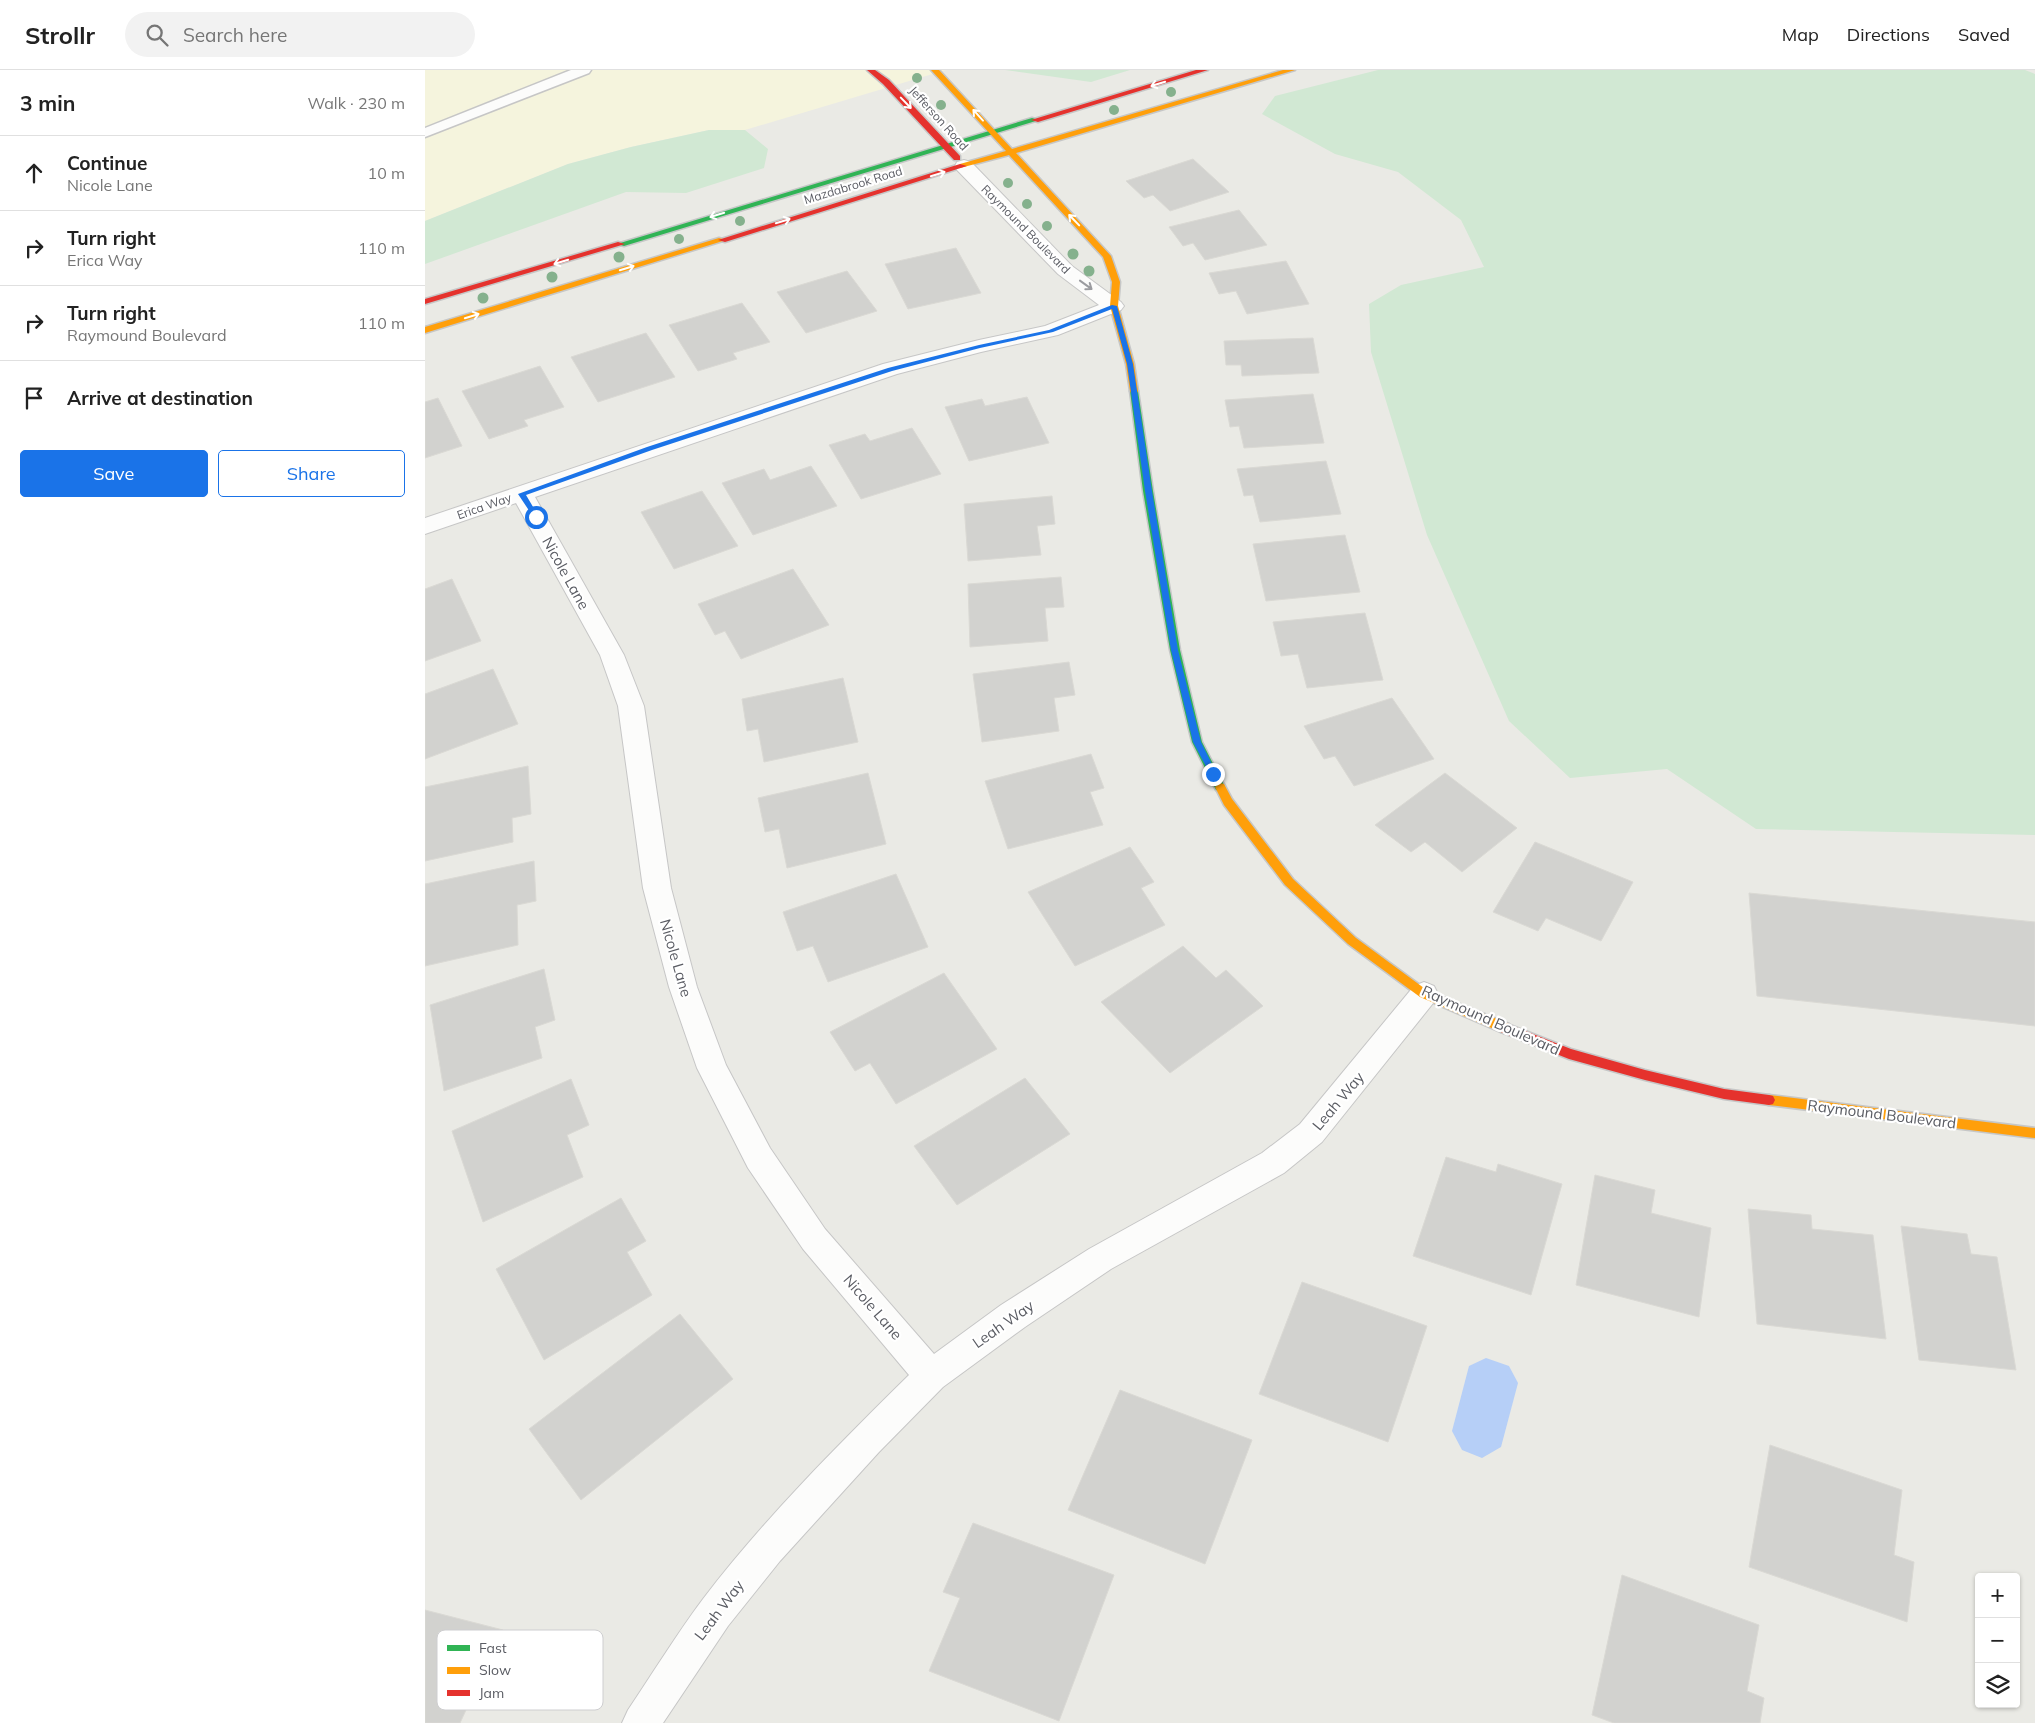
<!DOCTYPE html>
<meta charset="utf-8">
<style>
:root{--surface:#fff;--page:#f2f2f2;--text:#222;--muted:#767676;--line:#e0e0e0;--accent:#1a73e8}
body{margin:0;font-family:Mulish,sans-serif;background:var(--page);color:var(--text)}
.controls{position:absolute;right:15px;bottom:15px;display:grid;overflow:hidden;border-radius:5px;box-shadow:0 1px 4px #0004}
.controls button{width:45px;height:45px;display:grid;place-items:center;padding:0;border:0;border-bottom:1px solid var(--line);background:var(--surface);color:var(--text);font:25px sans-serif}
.stop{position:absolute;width:15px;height:15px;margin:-11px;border:4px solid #1a73e8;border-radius:50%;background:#fff}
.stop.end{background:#1a73e8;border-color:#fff;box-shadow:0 1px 5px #0008}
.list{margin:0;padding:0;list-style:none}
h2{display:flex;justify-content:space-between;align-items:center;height:65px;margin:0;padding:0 20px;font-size:21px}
h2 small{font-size:16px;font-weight:400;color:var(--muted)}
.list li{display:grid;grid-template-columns:32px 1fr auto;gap:15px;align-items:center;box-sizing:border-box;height:75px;padding:0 20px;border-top:1px solid var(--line)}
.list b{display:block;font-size:19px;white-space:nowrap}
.list p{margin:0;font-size:16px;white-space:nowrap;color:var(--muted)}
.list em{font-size:16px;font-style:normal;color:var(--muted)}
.actions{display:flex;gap:10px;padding:15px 20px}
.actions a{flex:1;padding:11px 0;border:1px solid var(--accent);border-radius:5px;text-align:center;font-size:18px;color:var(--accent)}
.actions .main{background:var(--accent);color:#fff}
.icon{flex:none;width:28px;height:28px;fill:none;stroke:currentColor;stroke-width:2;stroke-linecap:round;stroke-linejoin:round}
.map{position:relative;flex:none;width:1610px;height:1653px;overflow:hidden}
header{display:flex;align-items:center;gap:30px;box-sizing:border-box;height:70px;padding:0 25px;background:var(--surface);border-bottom:1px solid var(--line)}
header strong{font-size:24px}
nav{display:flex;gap:28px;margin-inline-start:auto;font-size:18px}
.search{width:350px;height:45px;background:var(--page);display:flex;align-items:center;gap:12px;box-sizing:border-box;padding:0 18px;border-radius:28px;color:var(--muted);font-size:19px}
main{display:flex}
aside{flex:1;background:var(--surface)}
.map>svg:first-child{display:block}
.commercial{fill:#f5f4dd}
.green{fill:#d1e8d3}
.water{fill:#b6cff7}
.building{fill:#d2d2cf;stroke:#dad9d4}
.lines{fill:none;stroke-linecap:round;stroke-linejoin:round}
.lane-casing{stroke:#c6c6c6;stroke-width:3}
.street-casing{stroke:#c6c6c6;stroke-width:2}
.fast-casing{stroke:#c6c7c7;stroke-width:3}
.slow-casing{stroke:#c6c7c7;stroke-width:3}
.jam-casing{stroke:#c6c7c7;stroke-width:3}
.lane{fill:#fcfcfb;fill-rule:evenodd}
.street{fill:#fcfcfb;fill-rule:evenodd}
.fast{fill:#30b455;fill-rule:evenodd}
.slow{fill:#ff9f0a;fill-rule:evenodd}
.jam{fill:#e5322d;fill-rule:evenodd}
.tree{fill:#85b18d}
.oneway{stroke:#fff}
.oneway2{stroke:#9b9ca0}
.route{fill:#1a73e8}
.labels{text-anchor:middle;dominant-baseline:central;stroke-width:4.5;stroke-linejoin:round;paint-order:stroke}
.far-street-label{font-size:12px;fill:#5a5c63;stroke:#fff}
.street-label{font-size:15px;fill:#5a5c63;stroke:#fff}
.key{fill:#fff;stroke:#ceced0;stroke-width:1}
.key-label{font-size:14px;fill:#5a5c63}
</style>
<header>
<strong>Strollr</strong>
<div class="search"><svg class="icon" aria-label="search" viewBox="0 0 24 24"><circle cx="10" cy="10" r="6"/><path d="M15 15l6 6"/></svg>Search here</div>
<nav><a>Map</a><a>Directions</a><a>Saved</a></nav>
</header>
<main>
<aside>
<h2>3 min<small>Walk · 230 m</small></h2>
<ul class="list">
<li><svg class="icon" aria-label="ahead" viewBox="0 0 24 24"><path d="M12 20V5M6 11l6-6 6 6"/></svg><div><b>Continue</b><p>Nicole Lane</p></div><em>10 m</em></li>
<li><svg class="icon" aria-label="right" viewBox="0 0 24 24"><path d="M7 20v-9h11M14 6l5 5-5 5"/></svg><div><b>Turn right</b><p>Erica Way</p></div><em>110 m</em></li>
<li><svg class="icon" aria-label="right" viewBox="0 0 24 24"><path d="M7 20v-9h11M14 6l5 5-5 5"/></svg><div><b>Turn right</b><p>Raymound Boulevard</p></div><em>110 m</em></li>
<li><svg class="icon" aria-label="arrive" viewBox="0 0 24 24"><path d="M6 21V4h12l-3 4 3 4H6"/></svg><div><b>Arrive at destination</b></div></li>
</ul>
<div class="actions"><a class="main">Save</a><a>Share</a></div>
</aside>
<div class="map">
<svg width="1610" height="1653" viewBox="0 0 1610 1653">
<rect width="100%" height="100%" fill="#eaeae5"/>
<path class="commercial" d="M0,0H521L320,60H284L206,77L143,94L0,151Z"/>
<path class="green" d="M580,0H705L666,12Z
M953,0H1600L1610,4V765L1331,759L1242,699L1145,708L1084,651L1002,465L946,282L944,234L976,215L1059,197L1036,150L973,102L910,84L837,44L850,26Z
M284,60H320L343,79L339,98L261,123L201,122L0,194V151L143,94L206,77Z"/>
<path class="water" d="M1061,1288L1084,1296L1093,1313L1076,1377L1057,1388L1037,1380L1027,1361L1044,1296Z"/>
<path class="building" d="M768,89L804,122L745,141L728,125L719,128L701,111Z
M814,140L842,175L780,190L768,173L758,176L744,157Z
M531,178L556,223L483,239L460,194Z
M861,191L884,234L822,244L811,221L794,224L784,203Z
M422,201L452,241L381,263L352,222Z
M317,233L345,272L308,283L312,289L273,301L244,255Z
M221,263L250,307L173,332L146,287Z
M888,268L894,303L817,306L816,295H801L799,271Z
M115,296L139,337L99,350L103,356L64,369L37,321Z
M888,324L899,373L819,378L814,356L805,357L800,330Z
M602,327L624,373L544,391L520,337L557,329L560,336Z
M13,328L37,376L0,388V332Z
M487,358L516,404L436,429L404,375L440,364L445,371Z
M901,391L916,444L835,452L828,425L819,426L812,399Z
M386,396L412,436L328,465L297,413L339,399L345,410Z
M277,421L313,476L249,499L216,442Z
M627,426L630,454L612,456L616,485L543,491L539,434Z
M920,465L935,522L841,531L828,474Z
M368,499L404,555L316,589L300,561L290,565L273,534Z
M636,507L639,537L620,538L623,571L545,577L543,514Z
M27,509L56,571L0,591V519Z
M940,543L958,610L882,618L873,584L856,586L848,552Z
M644,592L650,625L629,628L634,661L557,672L548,604Z
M68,599L93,654L0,689V624Z
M418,608L433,672L339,692L333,659L322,661L317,629Z
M967,628L1009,689L929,716L910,686L899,689L879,656Z
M666,684L679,718L665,722L678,755L583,779L560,711Z
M103,696L106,744L87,748L88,772L0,791V717Z
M443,703L461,774L362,798L354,759L340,762L333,728Z
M1020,703L1092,758L1037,802L1000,772L986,782L950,755Z
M1110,772L1208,812L1176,871L1121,848L1113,861L1068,842Z
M705,777L729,812L716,818L740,855L650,896L603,822Z
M109,791L111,831L92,835L93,875L0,896V814Z
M471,804L503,877L403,912L388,876L372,881L358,842Z
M1324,823L1610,852V956L1332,926Z
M758,876L791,908L801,900L838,936L745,1003L676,932Z
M119,899L130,950L110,957L117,988L19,1021L5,935Z
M519,903L572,979L471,1034L445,993L430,1001L405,962Z
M600,1008L645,1064L532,1135L489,1076Z
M146,1009L164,1055L142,1065L158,1107L58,1152L27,1061Z
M1021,1087L1071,1102L1073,1094L1137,1114L1106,1225L988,1186Z
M1170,1105L1230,1120L1226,1143L1286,1158L1274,1247L1151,1215Z
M196,1128L221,1171L202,1182L227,1225L119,1290L71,1199Z
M1323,1139L1386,1145L1387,1159L1448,1165L1461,1269L1332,1254Z
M1476,1156L1542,1164L1546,1184L1572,1187L1591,1300L1494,1290Z
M877,1212L1002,1256L963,1372L834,1324Z
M255,1244L308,1309L156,1430L104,1359Z
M695,1320L827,1370L780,1494L643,1440Z
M1345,1375L1477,1420L1469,1485L1489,1492L1482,1552L1324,1497Z
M548,1453L689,1505L634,1651L504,1601L535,1528L518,1522Z
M1197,1505L1334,1555L1322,1621L1339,1628L1335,1653H1189L1167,1645Z
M0,1540L78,1560L35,1653H0Z"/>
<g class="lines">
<g class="lane-casing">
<path id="lane" d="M146,0H166L164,3L0,67V58Z"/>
</g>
<g class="street-casing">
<path id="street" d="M539,90L546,92L647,196L696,232L699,236L696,240L633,265L556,282L472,304L110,427L199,585L219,636L246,818L272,917L301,995L345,1078L400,1159L509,1284L576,1235L664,1179L837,1083L875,1054L989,916L999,912L1009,916L1013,924L1009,932L897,1072L859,1103L686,1199L600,1257L518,1317L454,1382L355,1491L303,1556L238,1653H197L203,1640C228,1603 251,1565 278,1529C339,1449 412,1376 484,1305L378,1179L323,1098L272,998L244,917L218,818L193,636L175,585L91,433L0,464V448L458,294L554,270L620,256L674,235L633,204L532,100L530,96L532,92Z"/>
</g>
<g class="fast-casing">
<path id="fast" d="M607,48L614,50L199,176L192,174Z
M709,318L713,321L728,421L755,580L777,672L800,717L795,721L791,720L767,672L745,580L718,421L705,321Z"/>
</g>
<g class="slow-casing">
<path id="slow" d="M506,0H514L587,79L858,0H870L591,83L686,186L695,212L693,236L709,294L713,321L712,323H706L705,321L701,294L685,236L687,212L678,187L584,85L535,98V94L581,81Z
M294,168L301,170L0,263V257Z
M795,713L799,714L807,729L868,809L931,868L1003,921L1084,954L1086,958L1084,962L1080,963L1076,962L995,927L923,874L860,815L799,735L790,717Z
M1344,1025L1610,1058V1068L1344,1035L1340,1034L1338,1030L1340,1026Z"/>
</g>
<g class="jam-casing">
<path id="jam" d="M442,0H450L464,10L535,86V90H529L458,14Z
M771,0H783L613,52L606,50Z
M535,94L542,96L300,172L293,170Z
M193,172L200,174L0,234V229Z
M1080,953L1146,979L1220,1000L1299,1019L1344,1025L1348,1026L1350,1030L1348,1034L1344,1035L1299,1029L1220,1010L1144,989L1076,962L1074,958L1076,954Z"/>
</g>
<use href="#lane" class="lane"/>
<use href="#street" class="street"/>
<use href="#fast" class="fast"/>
<use href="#slow" class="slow"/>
<use href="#jam" class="jam"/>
</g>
<g class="tree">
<circle cx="492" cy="8" r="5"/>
<circle cx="746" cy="22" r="5"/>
<circle cx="516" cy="35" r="5"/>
<circle cx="689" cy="40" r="5"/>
<circle cx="583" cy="113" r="5"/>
<circle cx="602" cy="134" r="5"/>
<circle cx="315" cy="151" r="5"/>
<circle cx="622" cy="156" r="5"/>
<circle cx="254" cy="169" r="5"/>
<circle cx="648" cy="184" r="5.5"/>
<circle cx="194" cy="187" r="5.5"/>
<circle cx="664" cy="201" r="5.5"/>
<circle cx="127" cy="207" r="5.5"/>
<circle cx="58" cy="228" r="5.5"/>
</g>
<defs><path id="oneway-shaft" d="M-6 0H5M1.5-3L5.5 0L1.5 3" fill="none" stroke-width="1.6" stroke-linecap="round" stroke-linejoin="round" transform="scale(1.25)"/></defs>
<g class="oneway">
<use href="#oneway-shaft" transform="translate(733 14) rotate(163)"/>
<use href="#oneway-shaft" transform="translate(481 33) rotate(46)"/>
<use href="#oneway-shaft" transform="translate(553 45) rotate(-132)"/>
<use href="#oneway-shaft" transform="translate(513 104) rotate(-17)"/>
<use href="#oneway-shaft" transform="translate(292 145) rotate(163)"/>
<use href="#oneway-shaft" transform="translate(649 150) rotate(-134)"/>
<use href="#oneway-shaft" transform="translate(358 151) rotate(-17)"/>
<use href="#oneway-shaft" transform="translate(136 192) rotate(163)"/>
<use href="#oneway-shaft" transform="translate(202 198) rotate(-17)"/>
<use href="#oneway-shaft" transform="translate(47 246) rotate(-17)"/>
</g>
<use class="oneway2" href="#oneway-shaft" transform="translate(661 215) rotate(36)"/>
<path class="route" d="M687,235L692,236L708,294L727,421L753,580L776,672L792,704L791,706H786L768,672L746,580L720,421L702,294L687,239L628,262L555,278L467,301L227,380L101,425L114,447L113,448H109L93,424L222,377L463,298L554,275L624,260Z"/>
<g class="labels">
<g class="far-street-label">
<text transform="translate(514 48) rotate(48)">Jefferson Road</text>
<text transform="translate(428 115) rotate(-17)">Mazdabrook Road</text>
<text transform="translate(601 159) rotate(45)">Raymound Boulevard</text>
<text transform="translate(59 436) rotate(-19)">Erica Way</text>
</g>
<g class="street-label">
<text transform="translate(141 503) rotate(61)">Nicole Lane</text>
<text transform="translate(251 888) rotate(74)">Nicole Lane</text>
<text transform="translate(1066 950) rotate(24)">Raymound Boulevard</text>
<text transform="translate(913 1031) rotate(-50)">Leah Way</text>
<text transform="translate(1457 1044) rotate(7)">Raymound Boulevard</text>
<text transform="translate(448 1237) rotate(49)">Nicole Lane</text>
<text transform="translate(578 1254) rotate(-35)">Leah Way</text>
<text transform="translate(294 1540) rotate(-53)">Leah Way</text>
</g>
</g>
<rect x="12" y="1560" width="166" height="80" rx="8" class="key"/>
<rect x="22" y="1575" width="23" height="6" fill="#30b455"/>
<rect x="22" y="1597" width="23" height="7" fill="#ff9f0a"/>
<rect x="22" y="1620" width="23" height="6" fill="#e5322d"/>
<g class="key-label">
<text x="54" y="1583">Fast</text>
<text x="54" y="1605">Slow</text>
<text x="54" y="1628">Jam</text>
</g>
</svg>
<div class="controls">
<button>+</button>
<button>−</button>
<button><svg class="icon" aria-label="layers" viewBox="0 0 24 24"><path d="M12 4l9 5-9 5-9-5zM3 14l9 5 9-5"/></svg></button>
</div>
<div class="stop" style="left:111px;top:447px"></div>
<div class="stop end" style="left:788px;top:704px"></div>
</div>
</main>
